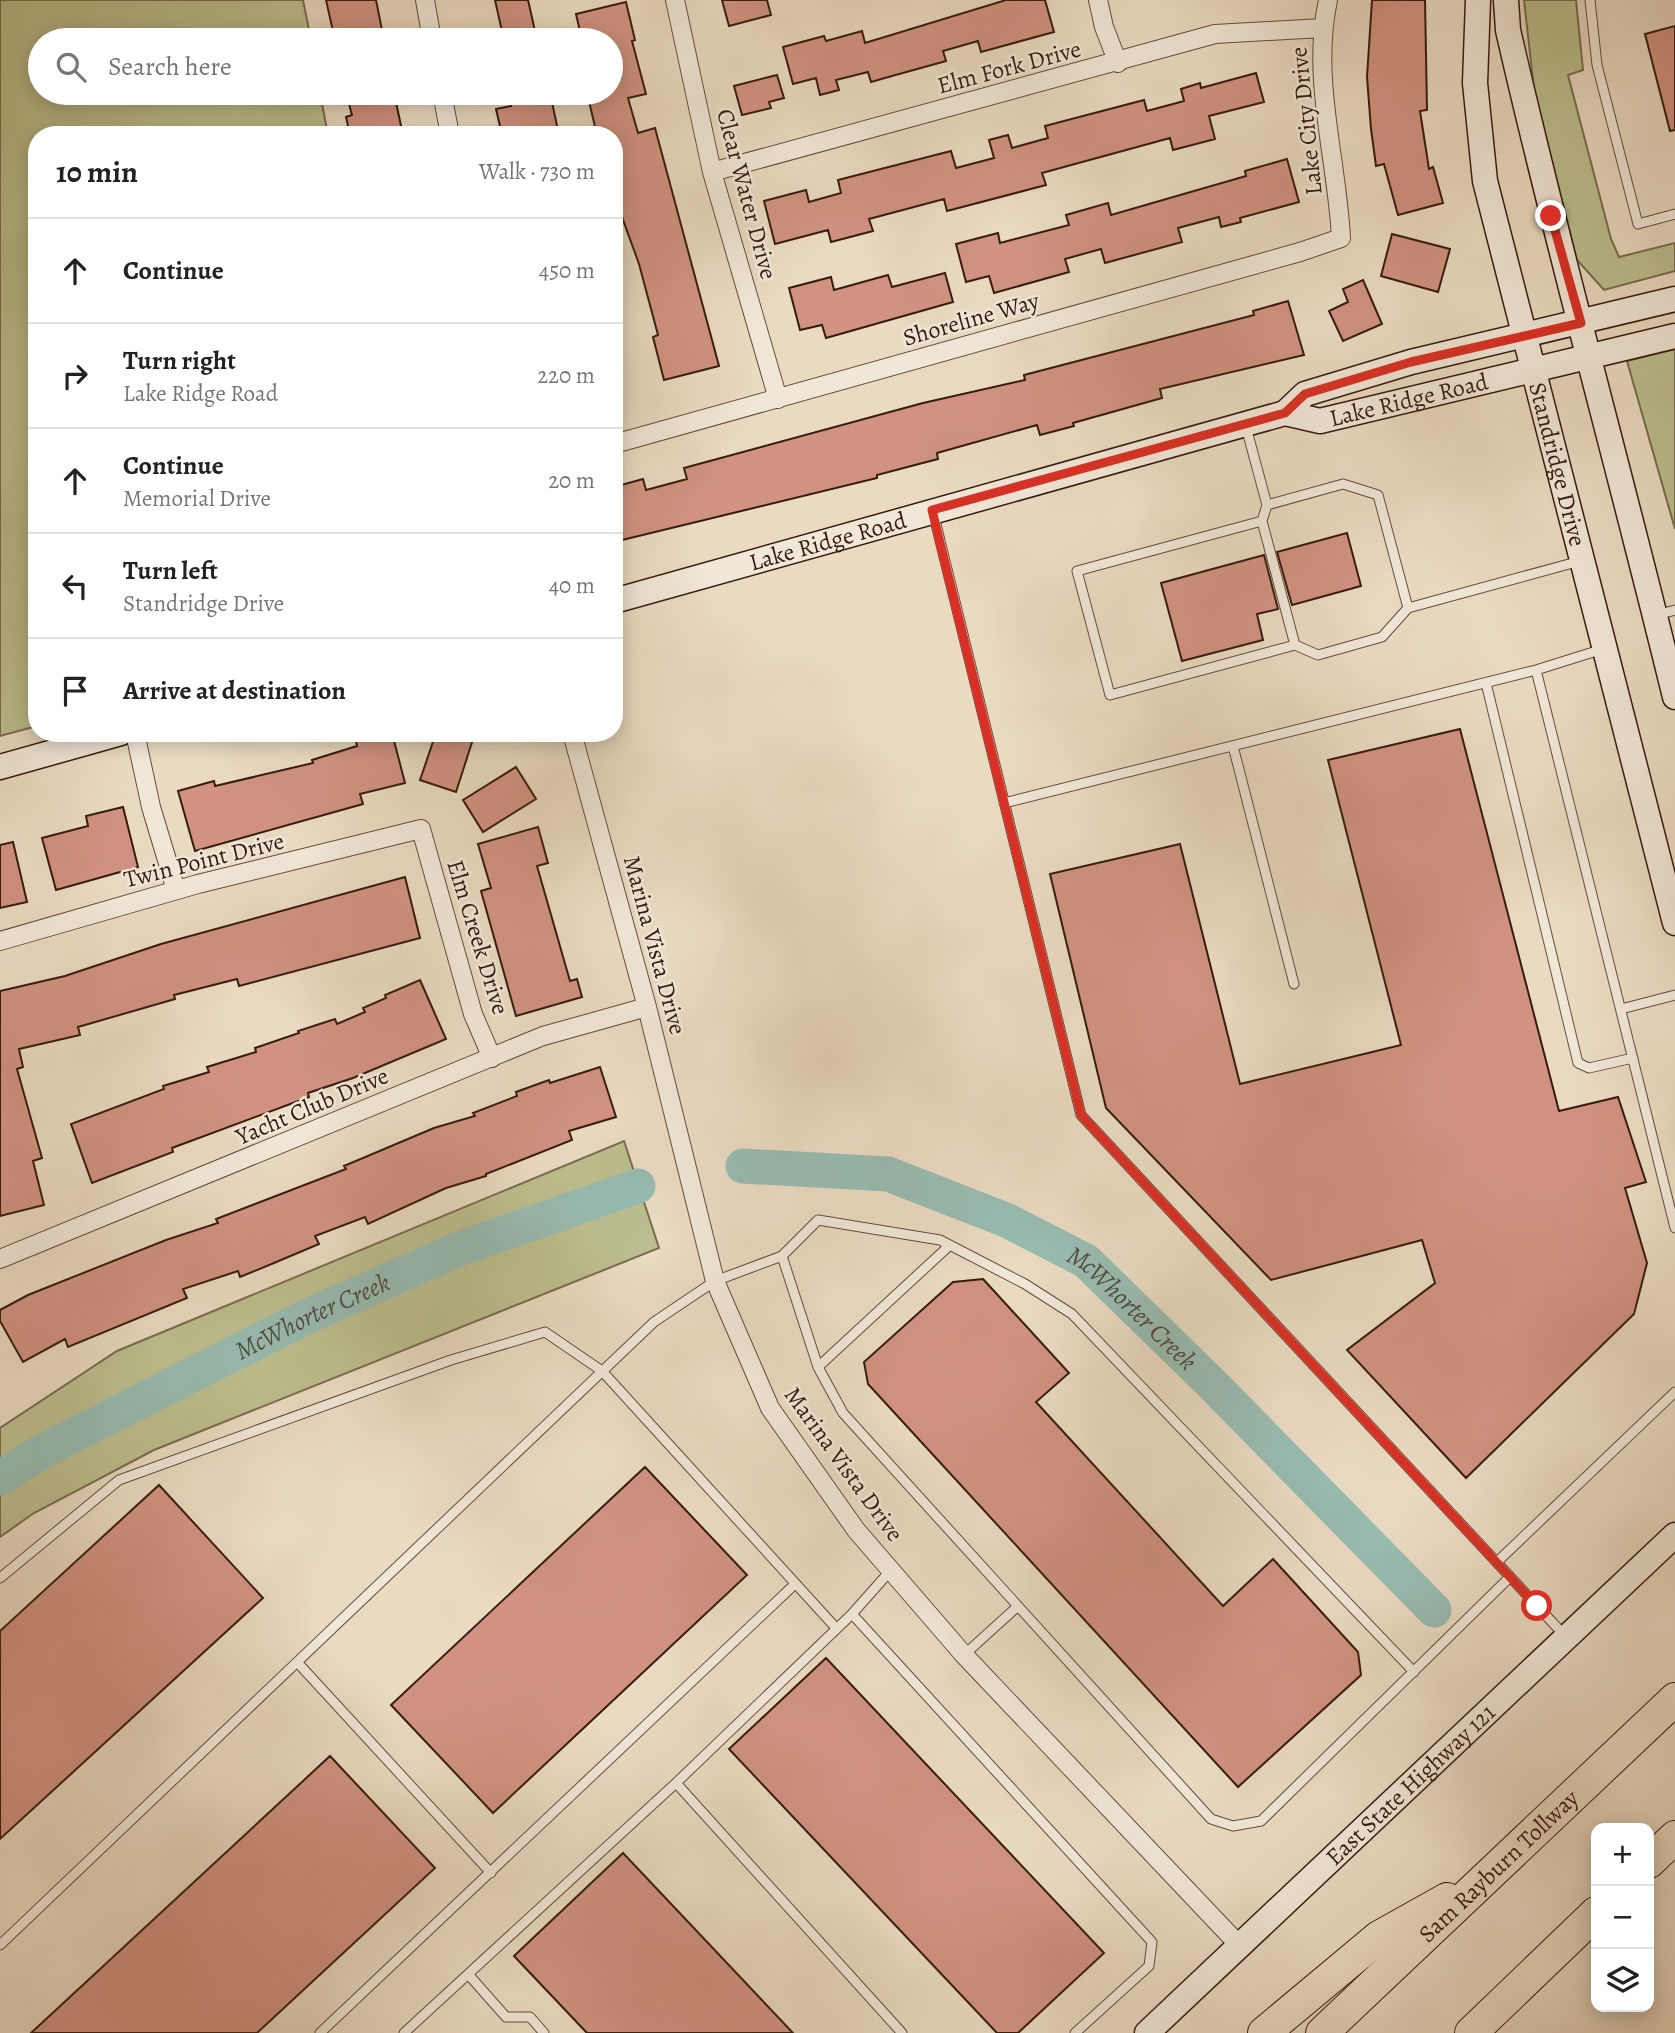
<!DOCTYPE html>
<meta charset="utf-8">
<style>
:root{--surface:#fff;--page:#f2f2f2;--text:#222;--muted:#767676;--line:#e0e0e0}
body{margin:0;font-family:Alegreya,serif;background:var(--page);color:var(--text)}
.controls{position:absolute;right:21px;bottom:21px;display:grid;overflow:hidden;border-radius:14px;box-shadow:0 4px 18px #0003}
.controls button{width:63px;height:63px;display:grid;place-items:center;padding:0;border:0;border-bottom:2px solid var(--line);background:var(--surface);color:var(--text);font:35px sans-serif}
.stop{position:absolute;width:21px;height:21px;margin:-16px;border:5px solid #d93025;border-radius:50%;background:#fff}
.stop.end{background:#d93025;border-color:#fff;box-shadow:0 2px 7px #0008}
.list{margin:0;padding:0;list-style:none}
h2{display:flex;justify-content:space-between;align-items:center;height:91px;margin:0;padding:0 28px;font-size:30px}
h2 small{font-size:23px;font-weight:400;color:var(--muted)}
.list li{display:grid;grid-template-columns:46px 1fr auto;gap:21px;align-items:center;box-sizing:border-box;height:105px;padding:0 28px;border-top:2px solid var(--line)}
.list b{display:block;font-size:26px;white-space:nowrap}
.list p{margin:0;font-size:23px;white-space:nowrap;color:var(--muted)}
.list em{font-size:23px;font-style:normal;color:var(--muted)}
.icon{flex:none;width:38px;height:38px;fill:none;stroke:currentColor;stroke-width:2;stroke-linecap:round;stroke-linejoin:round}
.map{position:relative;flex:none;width:1675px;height:2033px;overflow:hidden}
.search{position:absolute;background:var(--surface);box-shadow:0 4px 18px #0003;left:28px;top:28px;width:595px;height:77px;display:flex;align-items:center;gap:18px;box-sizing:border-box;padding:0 24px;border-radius:38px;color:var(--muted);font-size:26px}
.panel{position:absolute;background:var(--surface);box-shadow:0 4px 18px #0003;left:28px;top:126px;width:595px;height:616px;border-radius:28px}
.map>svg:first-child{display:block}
.green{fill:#bcbe8f;stroke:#796d4e;stroke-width:2}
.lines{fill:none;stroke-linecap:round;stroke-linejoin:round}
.river{stroke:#98bbb1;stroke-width:35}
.building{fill:#d19281;stroke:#361c0e;stroke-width:2}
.lane-casing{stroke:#634c3b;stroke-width:11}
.street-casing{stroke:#634c3b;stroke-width:20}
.secondary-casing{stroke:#361c0e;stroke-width:27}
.highway-casing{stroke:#361c0e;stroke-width:34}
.lane{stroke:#f1e7d7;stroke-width:9}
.street{stroke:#f1e7d7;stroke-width:18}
.secondary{stroke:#f1e7d7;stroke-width:24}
.highway{stroke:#eadac2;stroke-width:32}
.route{stroke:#d93025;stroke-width:9}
.labels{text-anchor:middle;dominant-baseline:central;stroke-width:5;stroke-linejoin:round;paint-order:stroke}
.street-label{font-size:24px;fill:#361c0e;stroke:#f1e7d7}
.water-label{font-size:26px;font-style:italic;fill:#534c3f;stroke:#f1e7d7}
</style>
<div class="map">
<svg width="1675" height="2033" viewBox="0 0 1675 2033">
<rect width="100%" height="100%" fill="#eadac2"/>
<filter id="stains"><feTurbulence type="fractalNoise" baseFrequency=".00286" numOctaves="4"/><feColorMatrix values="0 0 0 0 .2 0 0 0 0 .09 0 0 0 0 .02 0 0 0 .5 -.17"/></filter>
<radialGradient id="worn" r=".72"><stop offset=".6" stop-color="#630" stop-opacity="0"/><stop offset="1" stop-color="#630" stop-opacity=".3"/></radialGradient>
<path class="green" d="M0,0H303L311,40H40V93H320L328,135H37V726L0,736Z
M1524,0H1576L1583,70L1568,75L1611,239L1619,257L1675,243V271L1604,290L1577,260L1534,89Z
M1675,349V529L1627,361Z
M624,1141L659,1248L154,1450L34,1513L0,1537V1428L117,1351Z"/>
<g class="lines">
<g class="river">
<path id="s1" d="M743,1166L888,1174L1006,1220L1086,1261L1212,1384L1434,1610"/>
<path id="s2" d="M0,1478L39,1453L306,1317L456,1250L638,1186"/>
</g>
</g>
<path class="building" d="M326,0H376L384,40H335Z
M495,0H528L537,40H504Z
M722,0H767L771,15L729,26Z
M1006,0H1045L1054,32L981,52L978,41L943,51L946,61L892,76L871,82L868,72L836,80L839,90L820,95L816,78L793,84L783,47L824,36L826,41L862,31L865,43Z
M1372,0H1425L1427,110L1420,111L1429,169L1433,167L1443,203L1398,215L1384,164L1376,166L1371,129L1367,77Z
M626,2L635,40L632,41L646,94L628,98L638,133L655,128L719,366L664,380L653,337L658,335L639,264L614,195V135H597L587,93H611V40H582L576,14Z
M1675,26V130L1670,131L1645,34Z
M1256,73L1264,102L1209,116L1215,139L1173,150L1170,138L1042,173L1046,185L947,211L944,199L869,219L873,231L831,242L828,230L775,244L764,201L806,190L809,202L841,193L838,180L951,151L956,168L994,158L989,140L1008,135L1012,148L1048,138L1045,126L1144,100L1147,111L1184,101L1181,89L1200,83L1201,88Z
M777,75L784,98L769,102L771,108L742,115L734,86Z
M346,93H394L403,135H350L346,117L352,115Z
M508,93H550L559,135H502L496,109L511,106Z
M1287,159L1299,202L1240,218L1241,222L1221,227L1219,217L1178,228L1182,242L1105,263L1101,249L1065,259L1069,272L994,293L989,276L966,282L956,244L998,233L1000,243L1069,225L1066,215L1108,203L1111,215L1246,176L1245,171Z
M1392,234L1450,249L1438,292L1381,276Z
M945,273L953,302L826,338L822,325L800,330L789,288L831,277L834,290L888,275L892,287Z
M1363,280L1382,324L1343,341L1329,311L1348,302L1343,289Z
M1288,301L1304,355L1160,389L1162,398L1073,423L1074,426L1040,435L1037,425L937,453L938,459L877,475V478L614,542V487L643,479L646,490L687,479L684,468L923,403L1025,380L1024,375L1254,315L1253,311Z
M1347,533L1361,586L1292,605L1277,552Z
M1264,555L1278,609L1257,614L1263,640L1182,661L1161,583Z
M1460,729L1559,1111L1618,1097L1646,1182L1625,1188L1647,1263L1634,1314L1466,1478L1347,1350L1435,1283L1422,1240L1271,1280L1106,1108L1050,874L1180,844L1240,1084L1401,1045L1328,760Z
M392,733L405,783L360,794L363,804L195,851L178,791L214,781L215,786L313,763L312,760L357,746L356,741Z
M436,733H475L456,792L420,780Z
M516,767L536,799L483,832L463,800Z
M123,807L138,867L56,890L42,838L88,826L86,816Z
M538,827L548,863L537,866L570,981L577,979L582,997L516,1016L481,891L491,888L478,844Z
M13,842L27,902L0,908V845Z
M405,877L420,938L239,986L237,979L174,995L175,999L78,1027L80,1035L19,1049L23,1067L17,1069L42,1158L33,1161L44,1205L0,1216V991L65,976L161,944Z
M420,980L446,1039L353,1078L308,1093L309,1097L172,1148L173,1152L92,1183L71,1124L164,1089L163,1086L209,1072L207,1067L256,1052L255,1048L299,1033L298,1031L335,1019L337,1024L365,1012L363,1008L386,998L385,995Z
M600,1067L616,1117L569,1131L572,1140L486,1174V1176L446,1188L368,1224L365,1217L315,1236L319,1244L274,1263L240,1277L238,1271L183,1289L187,1298L68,1347L65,1339L23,1362L0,1321V1310L28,1295L166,1240L218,1223L216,1219L346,1169L344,1166L434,1128L475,1116L473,1113L517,1096L516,1092L549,1080L550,1083Z
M983,1279L1069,1373L1036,1402L1223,1606L1273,1559L1358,1652L1361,1675L1238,1787L868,1384L864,1362L953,1282Z
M645,1467L747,1575L493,1813L391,1705Z
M159,1485L263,1598L0,1839V1631Z
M826,1658L1104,1953L1018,2033H997L729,1749Z
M330,1756L435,1868L257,2033H31Z
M623,1853L793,2033H587L514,1956Z"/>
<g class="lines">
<g class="lane-casing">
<path id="lane" d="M1590,0L1597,65L1638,224L1675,214
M1246,427L1267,505L1262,521L1295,645
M933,512L1081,1115L1566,1637
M1262,521L1077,571L1110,695L1295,645L1318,655L1382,637L1408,608L1378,495L1343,484L1267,505
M1408,608L1580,561
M1656,615L1675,610
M1536,670L1675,1228
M1486,683L1578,1063L1589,1068L1633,1058
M1233,746L1294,984
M1004,803L1536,670L1603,649
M1621,1009L1675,995
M782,1256L818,1220L940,1240L1025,1284L1072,1314L1414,1672
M818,1367L950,1245
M1497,1562L1675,1392
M0,1578L119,1480L451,1360L545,1332L602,1371L836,1628
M852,1614L1152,1942L1149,1966L1075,2033
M964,1655L1018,1606
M297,1662L491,1873
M676,1783L902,2033
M0,1945L654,1322L715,1281L782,1256L818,1367L843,1413L1211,1819L1233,1826L1261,1821L1510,1577
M468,1974L506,2017H530L544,2033
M320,2033L795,1584
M404,2033L676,1783L852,1614L891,1570"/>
</g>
<g class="street-casing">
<path id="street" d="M425,0L432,40
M675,0L712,172L778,399
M1098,0L1104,27L1118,63
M442,93L450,135
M712,172L1215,34L1322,28
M614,444L1300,252L1341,238C1337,158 1311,79 1328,0
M135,733L151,807L176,890
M572,733L647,1007L715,1281L770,1408L856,1530L964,1655L1239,1945
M0,941L198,884L421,829L473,1014L492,1058
M0,1259L543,1036L647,1007"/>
</g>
<g class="secondary-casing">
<g id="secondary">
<path id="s3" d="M1478,0L1475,83L1485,181L1675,923"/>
<path d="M1506,0L1508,30C1559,254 1621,475 1675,697"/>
<path d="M1285,413L1305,394L1411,362L1675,299"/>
<path id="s4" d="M614,601L1285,413L1320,421L1675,336"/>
<path d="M0,767L121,733"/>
<path id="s5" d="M1147,2033L1675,1535"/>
</g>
</g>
<g class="highway-casing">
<g id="highway">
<path d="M1649,1862L1675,1837"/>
<path d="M1264,2033L1379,1937L1447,1899"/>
<path id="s6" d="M1322,2033L1675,1699"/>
<path d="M1471,2033L1596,1913"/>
</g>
</g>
<use href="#lane" class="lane"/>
<use href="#street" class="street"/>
<use href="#secondary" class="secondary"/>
<use href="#highway" class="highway"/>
</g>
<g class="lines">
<path class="route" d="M1537,1606L1081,1115L932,510L1285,413L1305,394L1411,362L1581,323L1551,216"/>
</g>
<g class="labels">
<g class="street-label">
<text transform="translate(1009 67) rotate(-15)">Elm Fork Drive</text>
<text transform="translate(1306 121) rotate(-96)">Lake City Drive</text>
<text transform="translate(747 194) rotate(75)">Clear Water Drive</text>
<text transform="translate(971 319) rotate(-16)">Shoreline Way</text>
<text stroke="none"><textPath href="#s4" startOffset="824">Lake Ridge Road</textPath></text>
<text stroke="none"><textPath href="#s3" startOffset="474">Standridge Drive</textPath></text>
<text stroke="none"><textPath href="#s4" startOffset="222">Lake Ridge Road</textPath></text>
<text transform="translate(204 860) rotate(-14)">Twin Point Drive</text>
<text transform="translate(478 937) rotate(73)">Elm Creek Drive</text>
<text transform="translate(655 945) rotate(75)">Marina Vista Drive</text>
<text transform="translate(312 1106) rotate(-23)">Yacht Club Drive</text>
<text transform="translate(844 1464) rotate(54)">Marina Vista Drive</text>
<text stroke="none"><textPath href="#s5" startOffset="362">East State Highway 121</textPath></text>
<text stroke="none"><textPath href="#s6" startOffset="243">Sam Rayburn Tollway</textPath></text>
</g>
<g class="water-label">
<text stroke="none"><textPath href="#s1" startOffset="427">McWhorter Creek</textPath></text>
<text stroke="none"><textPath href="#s2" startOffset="352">McWhorter Creek</textPath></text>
</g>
</g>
<rect width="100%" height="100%" filter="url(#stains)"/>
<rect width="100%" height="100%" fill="url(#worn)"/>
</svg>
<div class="controls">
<button>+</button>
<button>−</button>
<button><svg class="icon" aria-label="layers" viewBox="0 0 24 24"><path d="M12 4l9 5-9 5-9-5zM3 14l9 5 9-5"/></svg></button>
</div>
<div class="stop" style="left:1537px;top:1606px"></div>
<div class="stop end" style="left:1551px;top:216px"></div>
<div class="search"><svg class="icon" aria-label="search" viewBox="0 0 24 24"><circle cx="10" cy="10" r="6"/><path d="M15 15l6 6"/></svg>Search here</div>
<section class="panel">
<h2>10 min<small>Walk · 730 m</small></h2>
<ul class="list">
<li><svg class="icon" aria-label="ahead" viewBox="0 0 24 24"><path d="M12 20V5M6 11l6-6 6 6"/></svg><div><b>Continue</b></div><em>450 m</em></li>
<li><svg class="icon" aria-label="right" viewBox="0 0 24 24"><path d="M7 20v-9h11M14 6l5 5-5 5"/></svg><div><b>Turn right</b><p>Lake Ridge Road</p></div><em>220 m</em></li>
<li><svg class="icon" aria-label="ahead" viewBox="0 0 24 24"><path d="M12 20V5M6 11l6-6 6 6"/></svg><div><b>Continue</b><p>Memorial Drive</p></div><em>20 m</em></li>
<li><svg class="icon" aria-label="left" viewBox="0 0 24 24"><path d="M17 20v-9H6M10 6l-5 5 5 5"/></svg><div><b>Turn left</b><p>Standridge Drive</p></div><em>40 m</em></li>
<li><svg class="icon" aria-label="arrive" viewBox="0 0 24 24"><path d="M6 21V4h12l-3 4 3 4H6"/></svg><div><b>Arrive at destination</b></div></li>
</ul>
</section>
</div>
